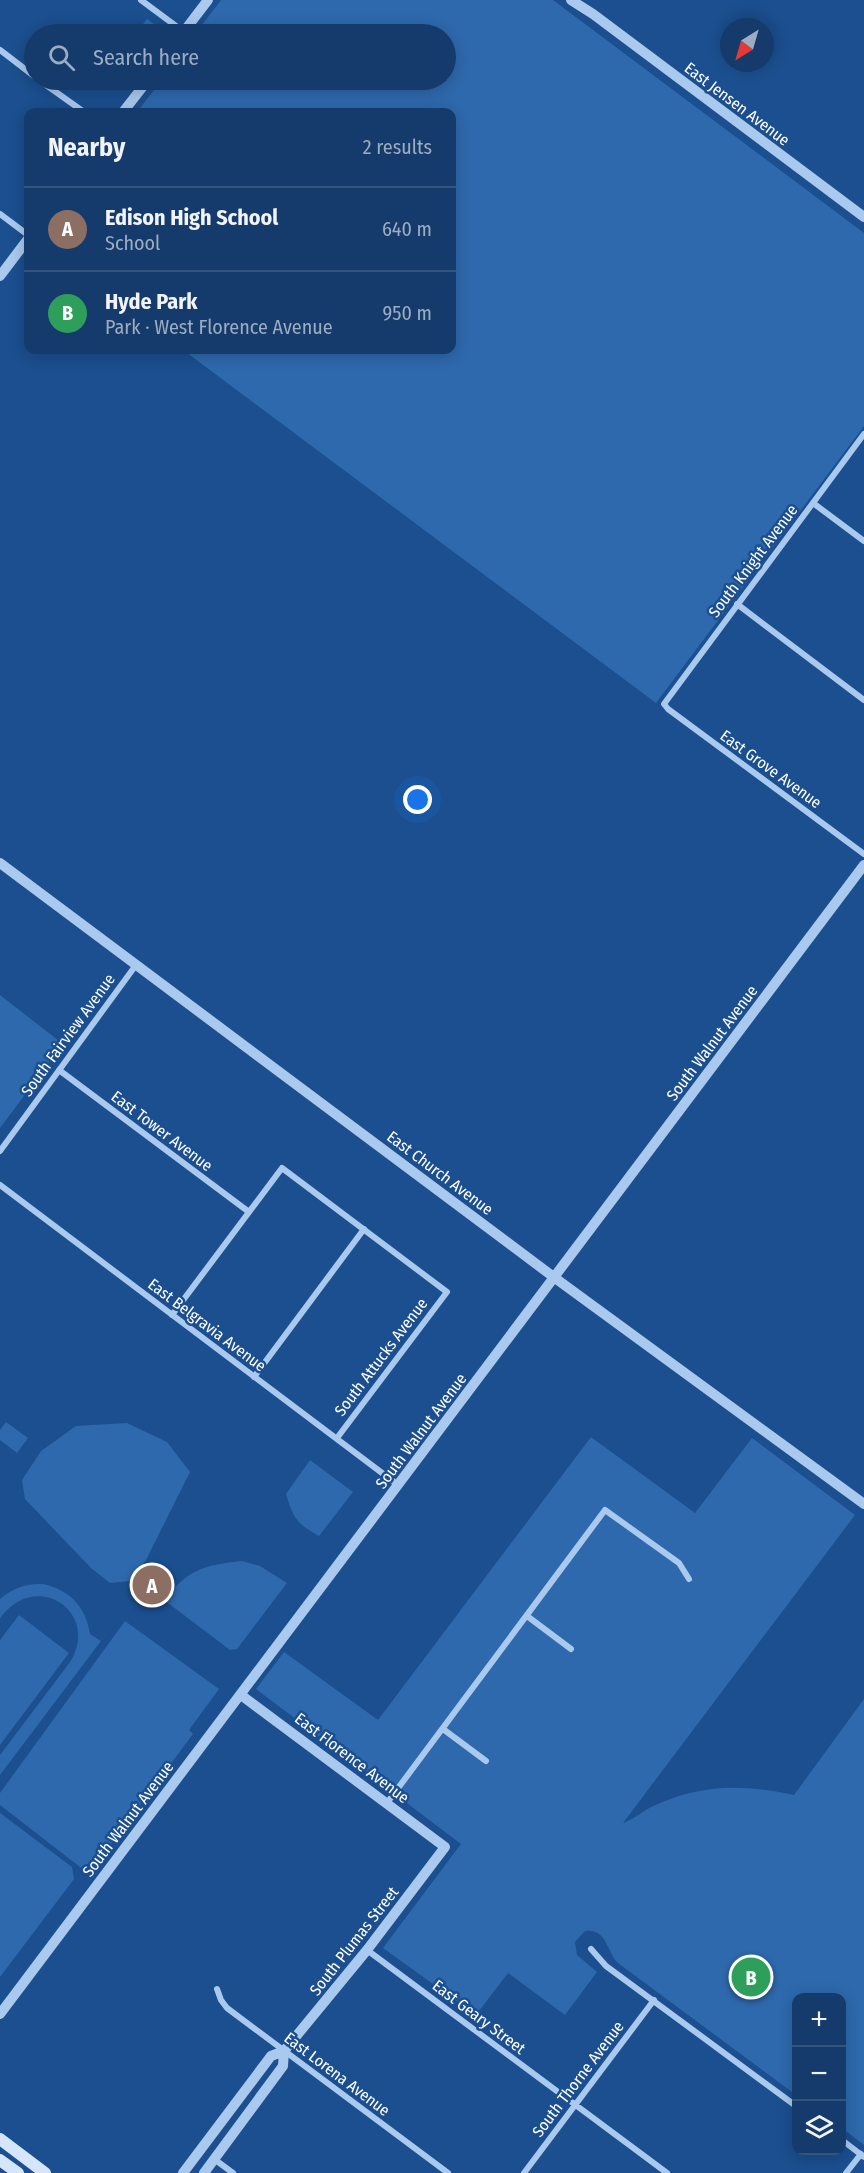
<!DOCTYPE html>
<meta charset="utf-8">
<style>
:root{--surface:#143b6b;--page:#214673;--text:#f1f3f6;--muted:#9dadc1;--line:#33557e;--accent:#ffd166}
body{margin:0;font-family:"Fira Sans Condensed",sans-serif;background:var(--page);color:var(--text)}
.controls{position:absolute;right:18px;bottom:18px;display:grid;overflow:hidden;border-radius:12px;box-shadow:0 3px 15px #0003}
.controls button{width:54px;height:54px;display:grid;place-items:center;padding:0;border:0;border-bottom:2px solid var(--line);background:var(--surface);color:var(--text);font:30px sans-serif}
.compass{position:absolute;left:720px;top:18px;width:54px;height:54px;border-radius:50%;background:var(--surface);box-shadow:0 3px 15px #0003;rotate:217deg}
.you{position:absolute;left:418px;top:800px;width:21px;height:21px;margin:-15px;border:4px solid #fff;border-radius:50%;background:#1a73e8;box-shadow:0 0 0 9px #1a73e833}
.badge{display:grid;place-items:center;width:39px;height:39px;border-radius:50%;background:var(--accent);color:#fff;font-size:20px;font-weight:700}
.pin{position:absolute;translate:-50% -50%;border:3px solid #fff;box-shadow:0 2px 6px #0006}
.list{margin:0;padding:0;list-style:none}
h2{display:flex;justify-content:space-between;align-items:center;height:78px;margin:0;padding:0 24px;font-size:26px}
h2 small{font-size:20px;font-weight:400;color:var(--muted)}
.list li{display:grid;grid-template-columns:39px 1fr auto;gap:18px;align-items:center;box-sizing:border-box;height:84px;padding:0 24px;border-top:2px solid var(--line)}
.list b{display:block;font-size:22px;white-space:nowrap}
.list p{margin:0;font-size:20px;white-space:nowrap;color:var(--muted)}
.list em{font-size:20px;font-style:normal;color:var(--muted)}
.icon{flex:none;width:33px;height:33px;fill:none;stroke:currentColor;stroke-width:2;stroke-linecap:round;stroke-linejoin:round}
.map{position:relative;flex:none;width:864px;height:2173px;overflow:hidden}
.search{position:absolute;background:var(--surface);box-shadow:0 3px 15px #0003;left:24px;top:24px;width:432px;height:66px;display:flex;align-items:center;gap:15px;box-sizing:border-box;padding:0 21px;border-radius:33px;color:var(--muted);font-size:22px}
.panel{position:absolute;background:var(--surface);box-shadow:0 3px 15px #0003;left:24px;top:108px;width:432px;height:246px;border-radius:12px}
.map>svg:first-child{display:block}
.green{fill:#2e69ad}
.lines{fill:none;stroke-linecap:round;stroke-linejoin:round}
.minor{stroke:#a9c9ee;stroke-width:6}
.tertiary{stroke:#a9c9ee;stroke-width:10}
.secondary{stroke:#d6e6fa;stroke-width:12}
.labels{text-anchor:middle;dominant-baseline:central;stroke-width:5;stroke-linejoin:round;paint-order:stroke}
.street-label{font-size:16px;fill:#fff;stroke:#1b4f8f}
</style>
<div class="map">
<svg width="864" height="2173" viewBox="0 0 864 2173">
<rect width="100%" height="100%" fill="#1b4f8f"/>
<path class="green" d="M221,0H553L864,233V426L656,703L183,350H452V112H137L162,80H446V34H195Z
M147,19L164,31L161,34H135Z
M0,995L63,1044L0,1128Z
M6,1422L28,1438L17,1453L0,1440V1430Z
M127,1423L167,1442L190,1472L146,1560L130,1581L110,1583L91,1568L25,1499L22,1480L41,1451L76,1426Z
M591,1437L695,1513L752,1438L855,1515L623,1823C632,1820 642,1812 651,1807C701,1784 741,1784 794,1795L864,1699V2145L842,2128V1998H796V2095L618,1963C606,1951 607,1928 585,1931L575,1942L577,1955L597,1972L565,2015L508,1973L476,2015L383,1948L461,1844L256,1689L284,1652L378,1720Z
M310,1460L353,1492L319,1536C297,1524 293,1518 286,1494Z
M242,1561L260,1566L287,1583L237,1649L230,1650L164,1600C188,1569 205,1565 242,1561Z
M43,1584C70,1590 86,1607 90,1634L101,1641L0,1775V1755L70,1662C101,1613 37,1568 0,1618V1599C13,1588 26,1583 43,1584Z
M19,1615L69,1653L0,1745V1640Z
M125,1621L219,1689L189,1730L193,1734L89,1874L0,1805V1793Z
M0,1813L72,1867L74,1879L0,1977Z"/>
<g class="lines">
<path class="minor" d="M141,0L184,32
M0,50L34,76
M39,80L84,112
M0,214L28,235
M864,434L664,704L668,709L864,854
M813,503L864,541
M737,604L864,700
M59,1070L249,1212
M0,1151L136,965
M0,1185L398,1485
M172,1315L282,1168L447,1292L337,1438
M254,1377L364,1229
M527,1616L571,1649
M443,1729L486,1761
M387,1803L605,1510L679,1563L689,1579
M591,1949L606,1966L796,2106
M367,1950L667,2173
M217,1989L221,2000L227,2008L448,2173
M842,2140L864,2157
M214,2159L233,2173
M524,2173L654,2000
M846,2173L861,2154"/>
<path class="tertiary" d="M571,0L593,14L864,217
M182,34L208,0
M123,112L148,80
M0,276L28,239
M0,863L555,1278L864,1504
M0,2014L864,865
M183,2173L271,2056L284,2051L367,1950L445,1847L241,1695
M204,2173L283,2066L284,2051"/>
<path class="secondary" d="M0,2139L45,2173
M0,2160L18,2173"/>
</g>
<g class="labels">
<g class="street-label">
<text transform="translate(737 104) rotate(37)">East Jensen Avenue</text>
<text transform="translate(753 561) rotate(-53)">South Knight Avenue</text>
<text transform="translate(771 769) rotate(36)">East Grove Avenue</text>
<text transform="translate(68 1035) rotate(-54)">South Fairview Avenue</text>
<text transform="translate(712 1043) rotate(-53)">South Walnut Avenue</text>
<text transform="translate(162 1131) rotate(37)">East Tower Avenue</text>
<text transform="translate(440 1173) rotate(37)">East Church Avenue</text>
<text transform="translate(207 1325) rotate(37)">East Belgravia Avenue</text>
<text transform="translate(381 1357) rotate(-53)">South Attucks Avenue</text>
<text transform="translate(421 1431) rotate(-53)">South Walnut Avenue</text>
<text transform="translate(352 1758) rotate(37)">East Florence Avenue</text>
<text transform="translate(128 1819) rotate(-53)">South Walnut Avenue</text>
<text transform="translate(354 1941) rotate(-52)">South Plumas Street</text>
<text transform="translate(479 2017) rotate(37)">East Geary Street</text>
<text transform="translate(337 2074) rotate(37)">East Lorena Avenue</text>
<text transform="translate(578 2079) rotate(-53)">South Thorne Avenue</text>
</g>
</g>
</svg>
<div class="controls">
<button>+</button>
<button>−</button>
<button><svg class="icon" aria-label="layers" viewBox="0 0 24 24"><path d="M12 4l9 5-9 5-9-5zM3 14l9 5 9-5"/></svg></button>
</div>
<svg class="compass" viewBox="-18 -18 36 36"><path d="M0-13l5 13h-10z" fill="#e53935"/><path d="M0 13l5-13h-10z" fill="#9dadc1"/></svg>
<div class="you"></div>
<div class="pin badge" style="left:152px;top:1585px;background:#8d6e63">A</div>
<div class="pin badge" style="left:751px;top:1977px;background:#2e9e5b">B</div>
<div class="search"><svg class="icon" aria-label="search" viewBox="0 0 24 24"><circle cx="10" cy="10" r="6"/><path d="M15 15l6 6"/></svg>Search here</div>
<section class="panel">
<h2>Nearby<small>2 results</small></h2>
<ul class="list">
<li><span class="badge" style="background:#8d6e63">A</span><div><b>Edison High School</b><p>School</p></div><em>640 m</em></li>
<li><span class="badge" style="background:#2e9e5b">B</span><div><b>Hyde Park</b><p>Park · West Florence Avenue</p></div><em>950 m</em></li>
</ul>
</section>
</div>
